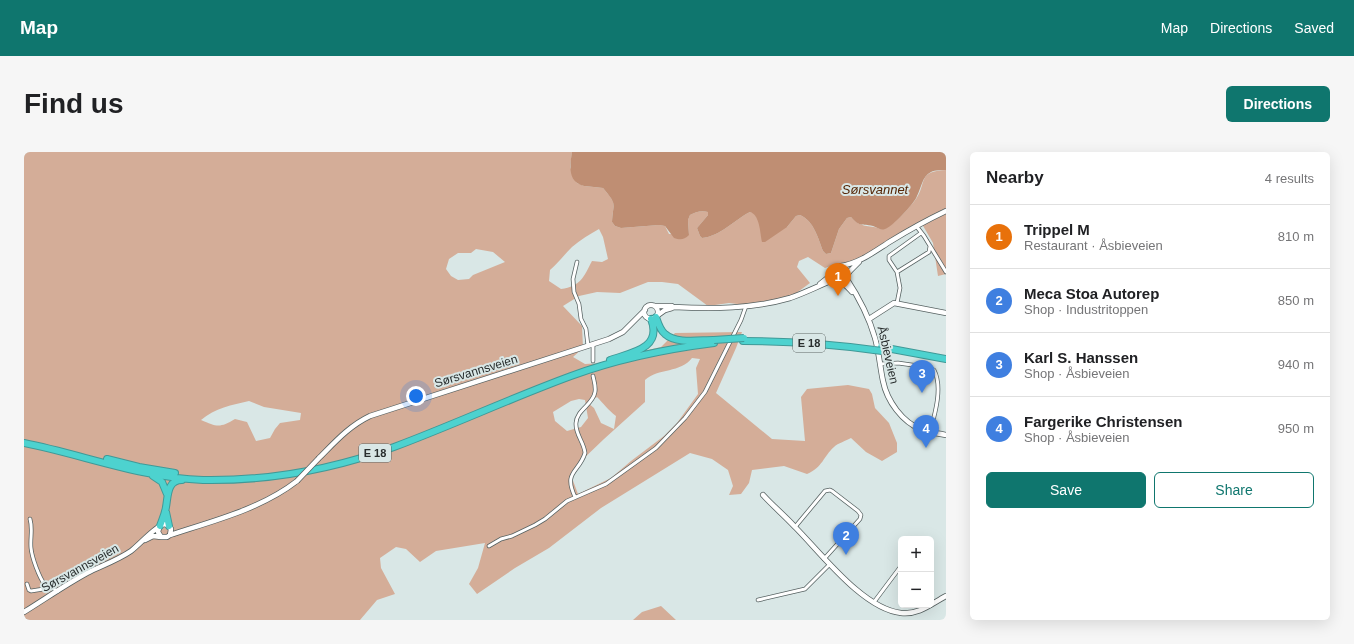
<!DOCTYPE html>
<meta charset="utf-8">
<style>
:root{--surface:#fff;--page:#f6f6f6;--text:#202124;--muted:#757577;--line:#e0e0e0;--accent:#0f766e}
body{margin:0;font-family:Helvetica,sans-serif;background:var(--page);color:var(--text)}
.controls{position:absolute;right:12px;bottom:12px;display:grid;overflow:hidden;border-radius:6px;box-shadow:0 4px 16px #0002}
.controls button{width:36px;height:36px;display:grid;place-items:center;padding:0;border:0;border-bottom:1px solid var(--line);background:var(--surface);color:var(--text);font:20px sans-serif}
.you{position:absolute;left:392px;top:244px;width:14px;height:14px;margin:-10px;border:3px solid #fff;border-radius:50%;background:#1a73e8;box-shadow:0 0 0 6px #1a73e833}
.badge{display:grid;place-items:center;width:26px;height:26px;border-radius:50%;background:var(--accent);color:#fff;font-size:13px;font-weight:700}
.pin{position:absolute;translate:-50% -33px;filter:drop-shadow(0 1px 2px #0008)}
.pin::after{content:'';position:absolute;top:21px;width:14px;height:12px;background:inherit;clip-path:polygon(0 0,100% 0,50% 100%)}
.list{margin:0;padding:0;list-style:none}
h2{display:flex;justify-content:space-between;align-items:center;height:52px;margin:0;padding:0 16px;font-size:17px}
h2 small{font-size:13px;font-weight:400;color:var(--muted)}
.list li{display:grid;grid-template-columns:26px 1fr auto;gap:12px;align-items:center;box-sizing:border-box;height:64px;padding:0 16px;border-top:1px solid var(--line)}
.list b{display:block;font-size:15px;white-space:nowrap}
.list p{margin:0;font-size:13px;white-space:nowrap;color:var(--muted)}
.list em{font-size:13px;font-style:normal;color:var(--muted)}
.actions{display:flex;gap:8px;padding:12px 16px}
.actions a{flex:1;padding:9px 0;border:1px solid var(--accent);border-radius:6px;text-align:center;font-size:14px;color:var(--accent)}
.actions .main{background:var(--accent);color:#fff}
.map{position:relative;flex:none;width:922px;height:468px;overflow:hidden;border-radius:6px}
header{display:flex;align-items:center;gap:24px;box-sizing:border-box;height:56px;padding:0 20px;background:var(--accent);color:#fff}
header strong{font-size:19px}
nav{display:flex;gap:22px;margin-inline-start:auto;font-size:14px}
.intro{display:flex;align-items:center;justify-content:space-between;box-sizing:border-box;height:96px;padding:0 24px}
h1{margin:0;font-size:28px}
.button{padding:10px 18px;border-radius:6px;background:var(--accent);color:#fff;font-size:14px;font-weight:700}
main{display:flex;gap:24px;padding:0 24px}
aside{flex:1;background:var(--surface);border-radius:6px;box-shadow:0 4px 16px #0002}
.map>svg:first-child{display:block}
.green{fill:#d4ad98;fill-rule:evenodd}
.water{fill:#bf8e73}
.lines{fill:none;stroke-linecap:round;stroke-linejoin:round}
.street-tunnel{stroke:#b6c2c1;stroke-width:3;stroke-dasharray:3 1.5;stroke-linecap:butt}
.street-casing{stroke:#566161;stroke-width:4.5}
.secondary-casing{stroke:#566161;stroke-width:6}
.highway-casing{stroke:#409997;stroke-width:8}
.street{stroke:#fff;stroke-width:3}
.secondary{stroke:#fff;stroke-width:4.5}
.highway{stroke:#4dd2cf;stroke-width:6}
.secondary-bridge-casing{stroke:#566161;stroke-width:6;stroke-linecap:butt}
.highway-bridge-casing{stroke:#409997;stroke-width:8;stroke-linecap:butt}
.secondary-bridge{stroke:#fff;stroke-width:4.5}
.highway-bridge{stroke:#4dd2cf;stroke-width:6}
.labels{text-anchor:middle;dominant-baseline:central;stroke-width:4;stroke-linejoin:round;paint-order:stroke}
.shield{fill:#d9e7e6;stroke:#5e6665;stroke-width:1}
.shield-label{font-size:11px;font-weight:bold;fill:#292e2e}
.street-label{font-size:12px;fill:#292e2e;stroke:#d9e7e6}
.water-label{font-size:13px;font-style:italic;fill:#552606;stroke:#d9e7e6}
</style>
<header>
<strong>Map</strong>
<nav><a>Map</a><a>Directions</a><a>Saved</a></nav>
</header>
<div class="intro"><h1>Find us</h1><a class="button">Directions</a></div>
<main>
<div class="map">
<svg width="922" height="468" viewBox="0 0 922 468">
<rect width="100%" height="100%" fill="#d9e7e6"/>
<path class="green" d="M0,0H548L546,15L553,31L560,34L579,36C594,54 589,49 588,70L591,74L597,76L635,73L641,74L645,82L665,83L664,68L666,63C672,60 677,58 684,60V63L673,76L676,84L678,86C697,84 710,68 726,60L730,61L733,66L763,75L772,64L776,63C790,69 794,86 799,99L802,102L807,101L815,77L823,66L827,65C838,77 843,72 857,77C860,76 865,75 868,72C875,67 886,55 892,47C903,31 893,19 922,18V122L914,124L909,91L898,72L833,108L812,112L801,116L784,105L775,109L773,115L786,131L771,142L730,154L705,151L684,154L654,132L638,130H624L596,141L573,140L555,144L539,154L558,174L559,196L549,205L561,212L578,211L597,204L637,195L651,181L718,180L712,196L692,241L748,287L781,289L777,245L783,237L824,233L845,237L848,242L851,256L865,271L873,291V300L858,309L842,300L827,286C822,289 814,291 810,295C799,305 799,315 783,322L760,314L728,318L725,331L717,342L705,343L709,334L704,318L688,307L666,301L577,356L525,396L491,416L453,442L445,432L454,416L461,391L412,399L396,410L382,397L372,395L356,406L357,416L371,442L353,448L336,468H0ZM575,77L579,85L584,107L578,110L568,109C559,126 557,134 537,137L525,129L526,118C534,111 540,103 548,95C556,88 566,82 575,77ZM452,97L469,100L481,110L449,123L445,127L434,128L427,124L422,117L425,107L434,101H447ZM668,206L676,207L672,216L674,242L653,271L640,284L607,309L587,326L554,342L548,326L556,310L580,287L621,250V228C634,216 657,221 668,206ZM573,245C579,251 584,258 592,264L590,277L577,271L570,256L564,251ZM555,247L561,248L564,266L557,275L543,279L531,269L529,260L547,249ZM225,249L240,255L277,261L276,268L256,271L251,277L246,286L232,289L223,270L211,267C196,276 193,275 177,268C191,256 208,253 225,249Z
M637,454L652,468H609L618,460Z"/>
<path class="water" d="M548,0H922V18C918,18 911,18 907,20C898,24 897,37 893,44C891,51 867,76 861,77C856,79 853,75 849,74C837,71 837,76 827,65L823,66L815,77L807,101L802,102L799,99C794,86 790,69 776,63L772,64L763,75L741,90H738C736,81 736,63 726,60C710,68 697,84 678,86L676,84L673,76L684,63V60C677,58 672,60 666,63L664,68L665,83C660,88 656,88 650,86L641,74L635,73L597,76L591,74L588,70C589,50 594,54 579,36C573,35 567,35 560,34C543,30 546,13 548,0Z"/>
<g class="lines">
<path class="street-tunnel" d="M569,209V224"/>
<g class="street-casing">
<path id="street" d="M893,75L900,84L922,120
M897,81L865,104V108L873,120L905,100L906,94
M553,110L549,127L550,140L555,152L557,167L562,177L564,194
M873,151L876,136L873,120
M569,209V193
M856,212L874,211L902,215L910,218C919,235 911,262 906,280
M551,345C539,319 555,321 561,301C560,290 551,282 552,271C553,257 569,253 571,240C572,234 570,229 569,224
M6,367C9,377 6,386 7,396C8,406 15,425 21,433L34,439
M771,375L801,339L806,338L808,339L834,359L837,363L836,367L800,407
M465,394L477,387L488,384L511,373L521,367L543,349L582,332L632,296L661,266L681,240L717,168L722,154
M3,432L5,438L7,439L26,436
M734,448L781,437L806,412
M850,450L877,414"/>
</g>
<g class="secondary-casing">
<path id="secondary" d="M817,114C836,111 851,99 867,89C885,78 903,68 922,59
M823,123L826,119L835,110
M822,126C834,144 845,165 851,186C855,200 856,215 859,229C863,249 878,270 898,278C905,281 914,281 922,283
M814,129L820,127L823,123L821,116C814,111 804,118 810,126C812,129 818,130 821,133C824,135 826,138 828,140
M796,132L806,124L808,119
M620 160a7 7 0 1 1 14 0a7 7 0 1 1-14 0Z
M631,154H648L649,155C688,157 728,157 766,146C781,141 796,133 812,127
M634,163L641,158L648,156
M845,167L870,151L922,161
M295,306C311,290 325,274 346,264L585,187L599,180L621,158
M739,343C749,354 761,364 771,375C797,401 839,457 877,461C895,463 907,452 922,444
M146,383C189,369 237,357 273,329
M121,388L129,384L137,385
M0,460C21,447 41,433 63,421C77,414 94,408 107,399C114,394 133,373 140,372C144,372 145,374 147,377L146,383L143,385H137L134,380L135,376"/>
</g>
<g class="highway-casing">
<path id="highway" d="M632,165C634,171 636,178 641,182C652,192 675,188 689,188
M719,189C763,189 807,192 850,198
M857,195L922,207
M586,208C606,201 639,197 627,167
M0,291C60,303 118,326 179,328C243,329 310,317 370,295C429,273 487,246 547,224C593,207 642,197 690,191
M83,307L115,315L151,321
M129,324L138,330L143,342
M142,360L145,374
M136,374C138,368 141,362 142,355C144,344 143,328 158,328"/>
</g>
<use href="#street" class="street"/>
<use href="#secondary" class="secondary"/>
<use href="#highway" class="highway"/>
<g class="secondary-bridge-casing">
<path id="secondary-bridge" d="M273,329L295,306"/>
</g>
<g class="highway-bridge-casing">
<path id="highway-bridge" d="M690,188L720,186
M850,198L858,199"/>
</g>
<use href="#secondary-bridge" class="secondary-bridge"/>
<use href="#highway-bridge" class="highway-bridge"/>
</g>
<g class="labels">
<g class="shield">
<rect x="769" y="182" width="32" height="18" rx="3"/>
<rect x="335" y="292" width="32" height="18" rx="3"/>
</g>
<g class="shield-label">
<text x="785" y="191">E 18</text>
<text x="351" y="301">E 18</text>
</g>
<g class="street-label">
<text transform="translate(864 203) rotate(77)">Åsbieveien</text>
<text transform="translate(452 219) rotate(-17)">Sørsvannsveien</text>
<text transform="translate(56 416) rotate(-29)">Sørsvannsveien</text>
</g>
<g class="water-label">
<text x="851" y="37">Sørsvannet</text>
</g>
</g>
</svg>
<div class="controls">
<button>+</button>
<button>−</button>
</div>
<div class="you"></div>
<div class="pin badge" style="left:814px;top:144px;background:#e8710a">1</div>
<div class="pin badge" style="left:822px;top:403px;background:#3f7fe0">2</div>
<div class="pin badge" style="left:898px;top:241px;background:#3f7fe0">3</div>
<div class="pin badge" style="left:902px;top:296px;background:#3f7fe0">4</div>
</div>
<aside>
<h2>Nearby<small>4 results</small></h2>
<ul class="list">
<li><span class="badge" style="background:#e8710a">1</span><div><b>Trippel M</b><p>Restaurant · Åsbieveien</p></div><em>810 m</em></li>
<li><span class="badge" style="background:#3f7fe0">2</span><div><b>Meca Stoa Autorep</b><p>Shop · Industritoppen</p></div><em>850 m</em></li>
<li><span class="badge" style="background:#3f7fe0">3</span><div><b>Karl S. Hanssen</b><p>Shop · Åsbieveien</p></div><em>940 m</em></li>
<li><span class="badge" style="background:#3f7fe0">4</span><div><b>Fargerike Christensen</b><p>Shop · Åsbieveien</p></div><em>950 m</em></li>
</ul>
<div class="actions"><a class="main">Save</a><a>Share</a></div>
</aside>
</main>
